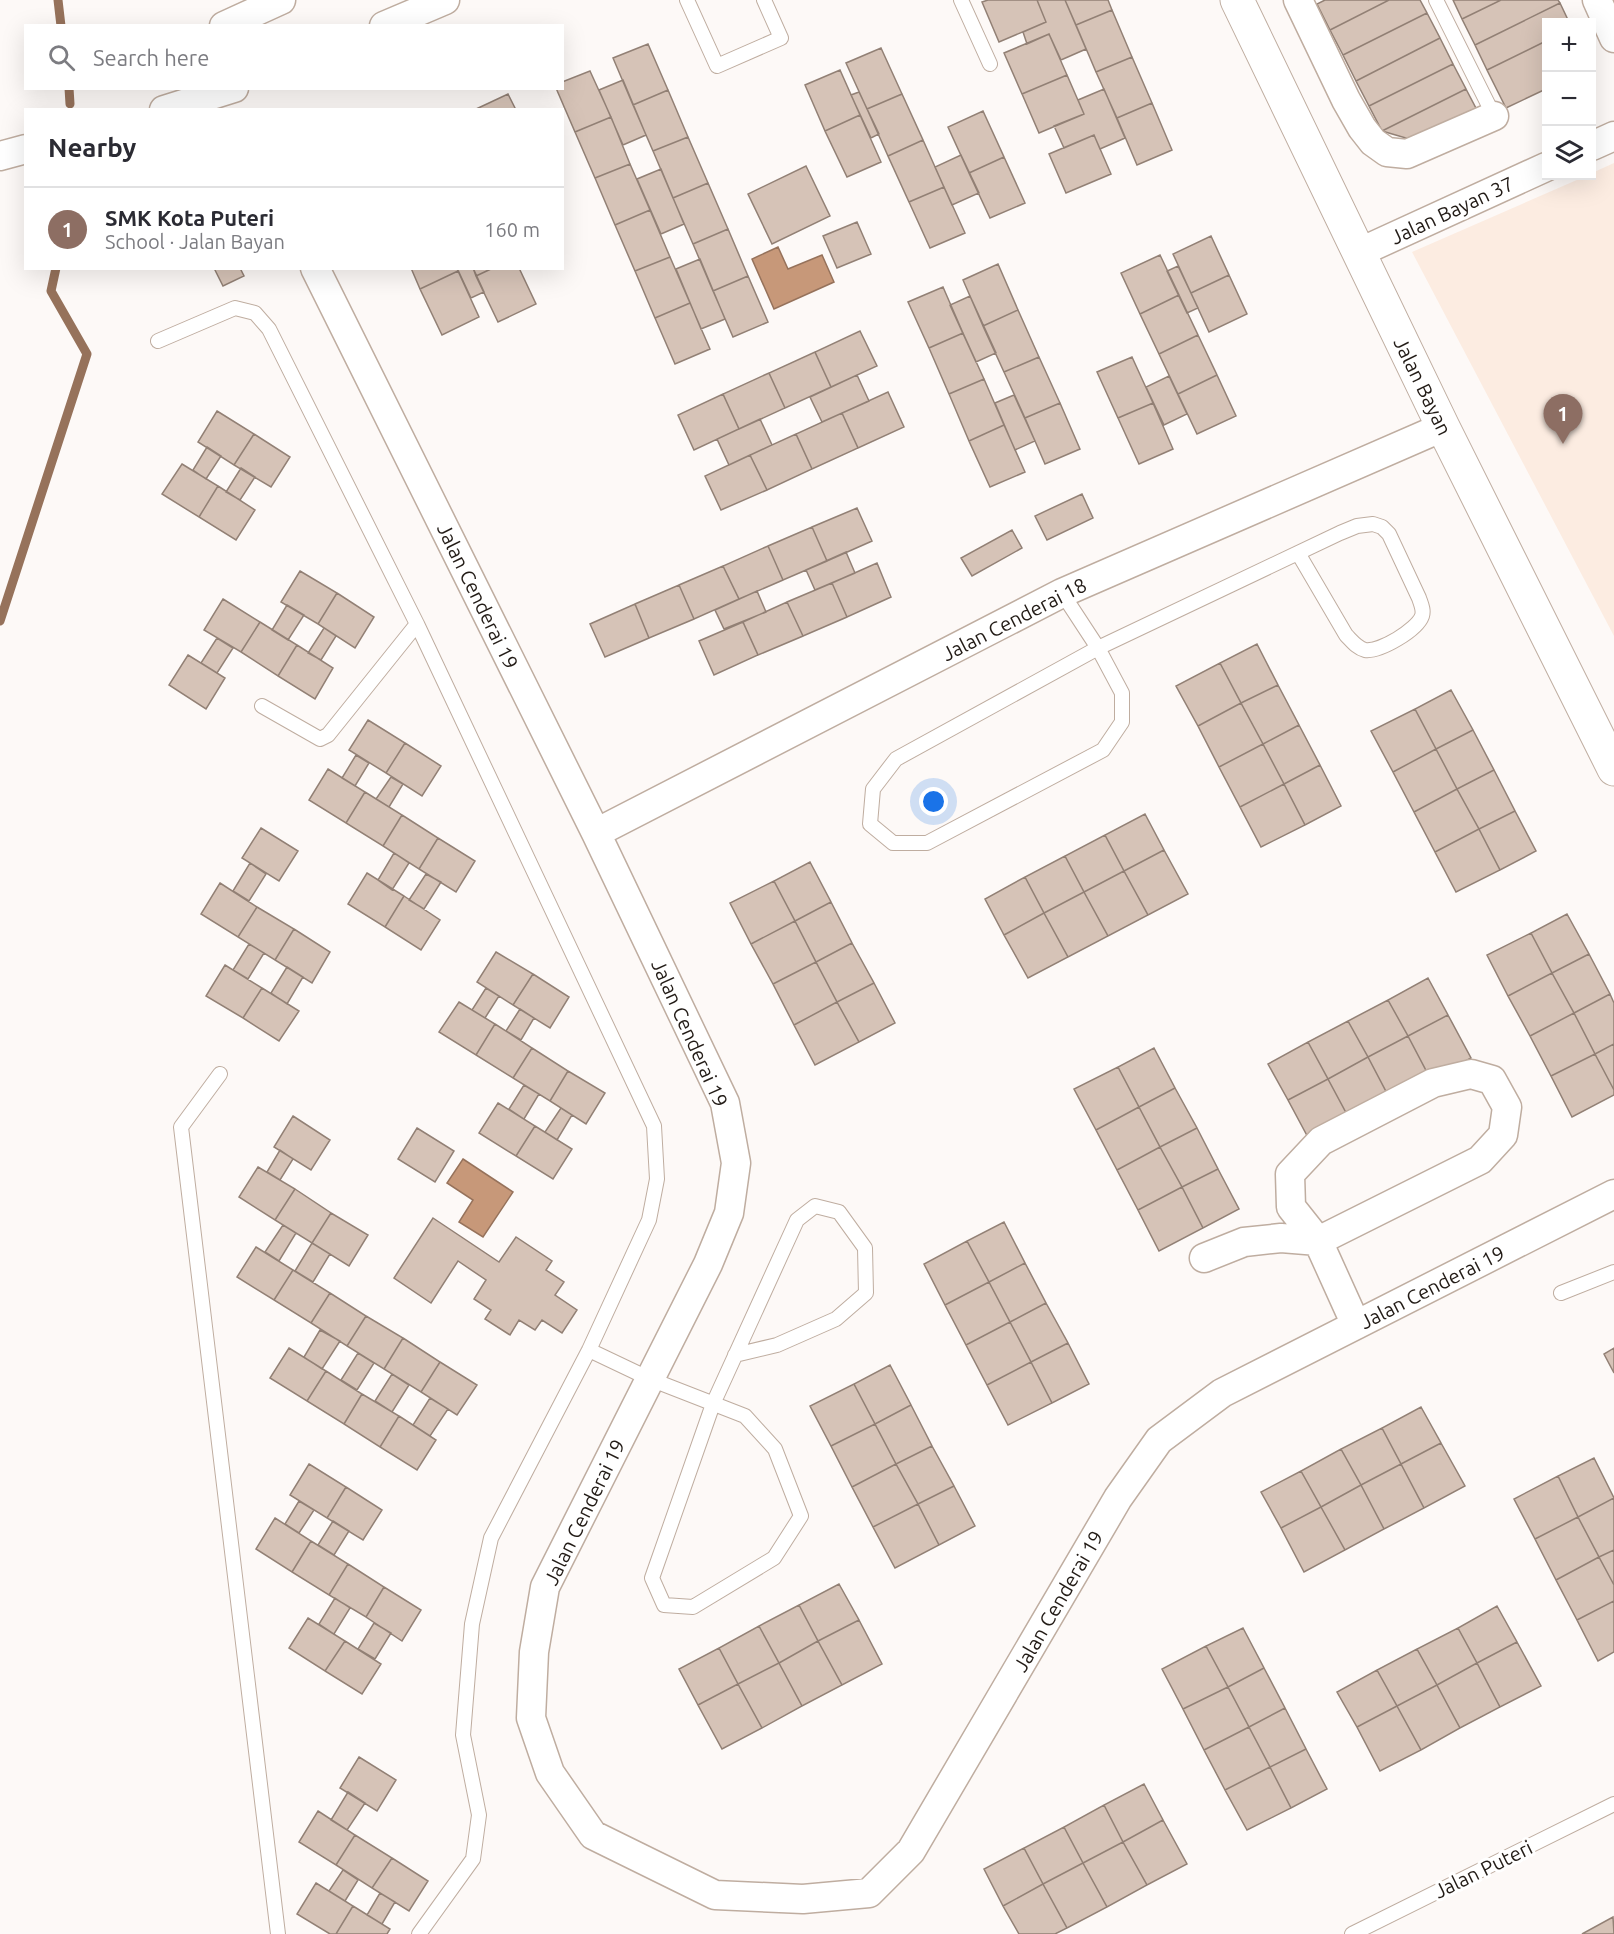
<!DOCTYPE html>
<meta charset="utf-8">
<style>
:root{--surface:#fff;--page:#f2f2f3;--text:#2b2b33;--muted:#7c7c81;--line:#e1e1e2;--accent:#ea580c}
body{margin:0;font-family:Ubuntu,sans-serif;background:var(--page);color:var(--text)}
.controls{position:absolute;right:18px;top:18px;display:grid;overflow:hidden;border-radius:0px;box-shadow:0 6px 24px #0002}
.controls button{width:54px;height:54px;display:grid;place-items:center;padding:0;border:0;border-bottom:2px solid var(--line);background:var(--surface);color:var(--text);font:30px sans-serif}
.you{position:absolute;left:934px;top:802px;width:21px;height:21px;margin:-15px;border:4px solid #fff;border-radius:50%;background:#1a73e8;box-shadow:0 0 0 9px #1a73e833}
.badge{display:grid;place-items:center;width:39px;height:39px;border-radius:50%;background:var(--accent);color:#fff;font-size:20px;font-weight:700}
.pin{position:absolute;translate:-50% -50px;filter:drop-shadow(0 2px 3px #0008)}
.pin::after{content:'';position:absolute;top:32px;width:21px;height:18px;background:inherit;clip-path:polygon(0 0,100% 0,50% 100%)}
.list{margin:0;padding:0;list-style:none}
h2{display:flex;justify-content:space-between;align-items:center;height:78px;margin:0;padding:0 24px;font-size:26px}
h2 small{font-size:20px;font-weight:400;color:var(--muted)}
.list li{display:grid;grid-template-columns:39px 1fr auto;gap:18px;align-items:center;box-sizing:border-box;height:84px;padding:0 24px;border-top:2px solid var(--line)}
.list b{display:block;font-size:22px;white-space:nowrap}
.list p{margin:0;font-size:20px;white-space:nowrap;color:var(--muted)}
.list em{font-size:20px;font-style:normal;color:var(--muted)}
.icon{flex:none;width:33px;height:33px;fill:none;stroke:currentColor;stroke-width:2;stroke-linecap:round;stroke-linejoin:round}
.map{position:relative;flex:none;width:1614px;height:1934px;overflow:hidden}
.search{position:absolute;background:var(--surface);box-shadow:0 6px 24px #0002;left:24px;top:24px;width:540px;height:66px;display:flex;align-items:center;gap:15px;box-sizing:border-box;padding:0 21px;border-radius:0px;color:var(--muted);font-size:22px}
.panel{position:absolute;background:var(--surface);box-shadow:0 6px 24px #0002;left:24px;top:108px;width:540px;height:162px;border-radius:0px}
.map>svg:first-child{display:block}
.built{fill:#fcece1}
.water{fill:#c79879;stroke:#96725b;stroke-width:1.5}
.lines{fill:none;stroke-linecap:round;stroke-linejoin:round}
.stream{stroke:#96725b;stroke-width:9}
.building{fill:#d6c3b7;stroke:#928075;stroke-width:1.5}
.lane-casing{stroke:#bfada0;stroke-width:16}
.street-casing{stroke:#bfada0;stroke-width:31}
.secondary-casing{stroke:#bfada0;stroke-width:35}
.lane{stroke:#fff;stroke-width:14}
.street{stroke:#fff;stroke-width:28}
.secondary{stroke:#fff;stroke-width:33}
.labels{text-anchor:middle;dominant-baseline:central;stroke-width:6;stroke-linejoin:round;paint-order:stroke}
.street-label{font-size:20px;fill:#221b16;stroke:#fff}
</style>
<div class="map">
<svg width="1614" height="1934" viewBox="0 0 1614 1934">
<rect width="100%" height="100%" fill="#fdf9f7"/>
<path class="built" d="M1614,163V636L1412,252L1586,176H1592V173Z"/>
<path class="water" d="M778,247L788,269L822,255L834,282L774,309L752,259Z
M463,1159L513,1192L483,1237L459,1222L473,1200L447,1183Z"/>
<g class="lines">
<path class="stream" d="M58,0L61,26
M69,88L70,104
M0,621L87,354L51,291L56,268"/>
</g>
<path class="building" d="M988,0H1037L1046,22L999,42L982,2Z
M1037,0H1065L1086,49L1061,60L1049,34L1027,44L1023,32L1046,22Z
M1065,0H1108L1112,10L1076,25Z
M1325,0H1389L1330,30L1317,4Z
M1389,0H1420L1427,13L1343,55L1330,30Z
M1453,0H1501L1462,19Z
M1501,0H1558L1560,3L1475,45L1462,19Z
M1560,3L1569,22H1546V41L1487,70L1475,45Z
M1112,10L1132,57L1096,72L1076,25Z
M1427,13L1440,38L1356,81L1343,55Z
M1049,34L1067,75L1022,94L1004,53Z
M1440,38L1453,64L1369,106L1356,81Z
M1546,41V89L1506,108L1487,70Z
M648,44L668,90L633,105L613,58Z
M881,48L902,94L867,109L846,63Z
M1132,57L1152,103L1117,118L1096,72Z
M1453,64L1466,89L1382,131L1369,106Z
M840,70L860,115L825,131L805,85Z
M590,71L611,117L575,132L556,88H562V82Z
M1067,75L1084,114L1039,133L1022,94Z
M623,80L646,135L623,145L599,90Z
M1104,89L1125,138L1100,149L1094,135L1064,148L1054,126L1084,114L1078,100Z
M1466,89L1479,114L1416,141L1382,131Z
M668,90L688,137L653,151L633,105Z
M859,92L879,134L871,138L851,95Z
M508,94L516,110H474Z
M902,94L923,140L888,156L867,109Z
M1152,103L1172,150L1137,165L1117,118Z
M983,111L1004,157L969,173L948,127Z
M860,115L881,162L847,177L825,131Z
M611,117L630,164L595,178L575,132Z
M1094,135L1111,174L1066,193L1049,154Z
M688,137L708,183L673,198L653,151Z
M923,140L944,187L909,202L888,156Z
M961,155L979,193L952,205L935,167Z
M1004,157L1025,203L990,218L969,173Z
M630,164L650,210L615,225L595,178Z
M806,166L830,216L772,244L748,194Z
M661,169L684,224L661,234L637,179Z
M708,183L728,229L693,244L673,198Z
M944,187L965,233L930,248L909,202Z
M650,210L670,257L635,271L615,225Z
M857,222L871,254L837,268L823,236Z
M728,229L748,276L713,291L693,244Z
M1211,236L1229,275L1191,293L1173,254Z
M1160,255L1179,295L1140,314L1121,273Z
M670,257L690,303L655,318L635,271Z
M700,259L725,319L701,329L676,269Z
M998,264L1018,310L983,326L963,280Z
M1178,266L1198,308L1187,313L1167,271Z
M214,268H240L244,276L223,286Z
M411,268H457L458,271L420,289Z
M457,268H473L484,292L471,298Z
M473,268H493L476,276Z
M493,268H519L536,304L498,322L476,276Z
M458,271L479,317L442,335L420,289Z
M1229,275L1247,314L1209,332L1191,293Z
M748,276L768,322L733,337L713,291Z
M943,287L963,333L929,348L908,302Z
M1179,295L1198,335L1159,354L1140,314Z
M970,296L996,353L976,362L950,305Z
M690,303L710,349L675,364L655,318Z
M1018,310L1039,357L1004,372L983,326Z
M860,331L877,366L831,387L815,352Z
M963,333L984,379L949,394L929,348Z
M1198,335L1217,375L1178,394L1159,354Z
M815,352L831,387L785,408L769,373Z
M1039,357L1060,403L1025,418L1004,372Z
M1132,357L1153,403L1118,418L1097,372Z
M769,373L785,408L739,429L723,394Z
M857,375L869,401L822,422L810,397Z
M1217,375L1236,416L1197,434L1178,394Z
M1169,376L1187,414L1164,425L1146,387Z
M984,379L1004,425L969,441L949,394Z
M888,392L904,427L858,448L842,413Z
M723,394L739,429L694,450L678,415Z
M1014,395L1035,441L1015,450L995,403Z
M1060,403L1080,449L1045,464L1025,418Z
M1153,403L1173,449L1139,464L1118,418Z
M217,411L254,434L234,465L198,442Z
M842,413L858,448L812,469L796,434Z
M760,419L772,445L729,465L717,439Z
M1004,425L1025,472L990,487L969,441Z
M254,434L290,457L271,487L234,465Z
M796,434L812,469L767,490L750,455Z
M207,447L221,456L206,479L193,470Z
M750,455L767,490L721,510L705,476Z
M182,464L218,486L199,517L162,494Z
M241,468L255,477L240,500L226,492Z
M218,486L255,510L236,540L199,517Z
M1082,494L1093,518L1047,540L1035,516Z
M857,508L872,541L827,561L812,527Z
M812,527L827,561L783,580L768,546Z
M1012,530L1022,548L972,576L961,558Z
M768,546L783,580L739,599L723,566Z
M846,552L855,573L815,590L806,570Z
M877,563L891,597L847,617L832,583Z
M723,566L739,599L694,619L679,585Z
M300,571L337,593L318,624L281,602Z
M832,583L847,617L803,636L787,602Z
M679,585L694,619L649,638L635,604Z
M757,591L766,612L724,629L715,610Z
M337,593L374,617L355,648L318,624Z
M223,599L260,622L241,652L204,630Z
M787,602L803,636L758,655L743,622Z
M635,604L649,638L605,657L590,624Z
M287,605L304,615L288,640L272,630Z
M260,622L297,645L278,676L241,652Z
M743,622L758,655L714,675L699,641Z
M324,628L336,636L321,660L308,653Z
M217,638L233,648L217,673L201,663Z
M1257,644L1278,685L1241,703L1220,663Z
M297,645L333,668L315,699L278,676Z
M188,655L225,678L206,709L169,685Z
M1220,663L1241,703L1198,726L1176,686Z
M1278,685L1299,725L1263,744L1241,703Z
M1451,690L1473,730L1436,749L1415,709Z
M1241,703L1263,744L1219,767L1198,726Z
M1415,709L1436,749L1393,772L1371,731Z
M368,720L405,743L386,773L349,750Z
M1299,725L1320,765L1284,784L1263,744Z
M1473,730L1494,770L1457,789L1436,749Z
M405,743L441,766L422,796L386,773Z
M1263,744L1284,784L1240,807L1219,767Z
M1436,749L1457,789L1414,812L1393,772Z
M356,755L369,763L355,786L342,778Z
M1320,765L1341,806L1305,825L1284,784Z
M328,769L365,792L346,823L309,800Z
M1494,770L1515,811L1479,829L1457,789Z
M391,777L403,784L389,807L376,799Z
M1284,784L1305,825L1261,847L1240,807Z
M1457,789L1479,829L1435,852L1414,812Z
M365,792L402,815L383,846L346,823Z
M1515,811L1536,851L1500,870L1479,829Z
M1145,814L1164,850L1124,871L1105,835Z
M402,815L438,838L419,869L383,846Z
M261,828L298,851L279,881L242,858Z
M1479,829L1500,870L1456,892L1435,852Z
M1105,835L1124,871L1084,892L1065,856Z
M438,838L475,861L456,892L419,869Z
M1164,850L1188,894L1148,915L1124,871Z
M394,853L409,863L392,890L378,880Z
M1065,856L1084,892L1044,913L1025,877Z
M810,862L831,902L795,921L774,881Z
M250,863L266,874L249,901L233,891Z
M1124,871L1148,915L1108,936L1084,892Z
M367,873L404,896L385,927L348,904Z
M426,874L441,882L424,909L409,900Z
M1025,877L1044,913L1004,935L985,899Z
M774,881L795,921L751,944L730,903Z
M220,883L257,907L238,937L201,914Z
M1084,892L1108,936L1068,957L1044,913Z
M404,896L440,920L421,950L385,927Z
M831,902L852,943L816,962L795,921Z
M257,907L294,929L275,960L238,937Z
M1044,913L1068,957L1028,978L1004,935Z
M1567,914L1589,954L1552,973L1531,933Z
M795,921L816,962L773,984L751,944Z
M294,929L330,952L312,983L275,960Z
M1531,933L1552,973L1508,996L1487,955Z
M852,943L874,983L837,1002L816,962Z
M249,944L264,953L248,979L233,970Z
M496,952L533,974L513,1005L477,982Z
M1589,954L1610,994L1574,1013L1552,973Z
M816,962L837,1002L794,1025L773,984Z
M225,965L262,988L243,1018L206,996Z
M287,967L303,977L287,1004L271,993Z
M1552,973L1574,1013L1530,1036L1508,996Z
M533,974L569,997L550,1028L513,1005Z
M1428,978L1448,1015L1408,1036L1388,1000Z
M874,983L895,1023L859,1042L837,1002Z
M262,988L299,1011L279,1041L243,1018Z
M486,988L499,996L485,1018L472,1010Z
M1610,994L1614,1003V1044L1595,1054L1574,1013Z
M1388,1000L1408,1036L1368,1057L1348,1021Z
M459,1002L495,1024L476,1055L439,1032Z
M837,1002L859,1042L815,1065L794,1025Z
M520,1009L534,1018L521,1040L506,1031Z
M1574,1013L1595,1054L1551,1076L1530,1036Z
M1448,1015L1471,1058L1431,1080L1408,1036Z
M1348,1021L1368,1057L1328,1079L1308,1042Z
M495,1024L532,1048L513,1078L476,1055Z
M1408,1036L1431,1080L1391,1101L1368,1057Z
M1308,1042L1328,1079L1288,1100L1268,1064Z
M1614,1044V1090L1595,1054Z
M532,1048L568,1071L550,1101L513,1078Z
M1154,1048L1175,1088L1139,1107L1118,1067Z
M1595,1054L1614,1090V1095L1572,1117L1551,1076Z
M1368,1057L1391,1101L1351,1122L1328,1079Z
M1118,1067L1139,1107L1096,1130L1074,1089Z
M568,1071L605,1093L586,1124L550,1101Z
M1328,1079L1351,1122L1311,1143L1288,1100Z
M524,1085L539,1094L524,1119L509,1109Z
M1175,1088L1197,1128L1160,1147L1139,1107Z
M498,1103L535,1126L516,1156L479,1133Z
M1139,1107L1160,1147L1117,1170L1096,1130Z
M561,1108L572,1115L557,1140L545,1132Z
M293,1116L330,1140L311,1170L274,1147Z
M535,1126L572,1149L553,1179L516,1156Z
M417,1128L454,1151L435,1182L398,1159Z
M1197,1128L1218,1169L1182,1187L1160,1147Z
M1160,1147L1182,1187L1138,1210L1117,1170Z
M280,1150L293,1159L280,1180L267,1172Z
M258,1167L295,1189L275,1220L239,1197Z
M1218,1169L1239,1209L1203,1228L1182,1187Z
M1182,1187L1203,1228L1159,1251L1138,1210Z
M295,1189L331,1213L312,1243L275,1220Z
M331,1213L368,1235L349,1266L312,1243Z
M433,1218L499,1262L516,1237L552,1261L546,1270L564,1282L555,1295L577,1310L562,1333L542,1320L535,1330L519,1320L510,1335L485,1319L491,1310L474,1299L486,1280L458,1261L431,1303L394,1278Z
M1004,1222L1025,1263L989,1282L967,1241Z
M283,1225L296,1233L279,1261L265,1252Z
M967,1241L989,1282L945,1305L924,1264Z
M312,1243L330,1254L313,1282L295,1271Z
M256,1247L293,1270L274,1300L237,1277Z
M1025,1263L1046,1303L1010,1322L989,1282Z
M293,1270L330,1293L311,1323L274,1300Z
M989,1282L1010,1322L966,1345L945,1305Z
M330,1293L366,1316L347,1346L311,1323Z
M1046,1303L1068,1343L1031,1362L1010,1322Z
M366,1316L403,1338L384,1369L347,1346Z
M1010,1322L1031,1362L987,1385L966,1345Z
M320,1330L340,1341L322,1369L304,1357Z
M403,1338L440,1362L421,1392L384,1369Z
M1068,1343L1089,1384L1052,1403L1031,1362Z
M289,1348L326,1371L307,1401L270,1378Z
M1614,1348V1373L1604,1354Z
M358,1353L374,1363L357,1390L341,1380Z
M440,1362L477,1385L457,1415L421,1392Z
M1031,1362L1052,1403L1008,1425L987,1385Z
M890,1365L911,1405L875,1424L854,1384Z
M326,1371L362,1394L344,1424L307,1401Z
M392,1374L409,1385L392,1412L375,1401Z
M854,1384L875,1424L831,1446L810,1406Z
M362,1394L399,1416L380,1447L344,1424Z
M430,1398L448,1409L430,1436L413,1425Z
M911,1405L932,1446L896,1464L875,1424Z
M1421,1407L1441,1443L1401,1464L1382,1428Z
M399,1416L436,1440L417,1470L380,1447Z
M875,1424L896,1464L852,1487L831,1446Z
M1382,1428L1401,1464L1361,1485L1341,1449Z
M1441,1443L1465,1486L1424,1508L1401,1464Z
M932,1446L954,1486L918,1504L896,1464Z
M1341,1449L1361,1485L1321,1507L1301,1471Z
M1594,1458L1614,1498L1578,1517L1558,1476Z
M309,1464L346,1487L327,1518L290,1495Z
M896,1464L918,1504L873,1527L852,1487Z
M1401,1464L1424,1508L1384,1529L1361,1485Z
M1301,1471L1321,1507L1281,1528L1261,1492Z
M1558,1476L1578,1517L1535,1539L1514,1499Z
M1361,1485L1384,1529L1345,1550L1321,1507Z
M954,1486L975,1526L939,1545L918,1504Z
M346,1487L382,1510L363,1540L327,1518Z
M1614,1498V1550L1599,1557L1578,1517Z
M299,1501L314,1510L299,1533L285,1524Z
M918,1504L939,1545L895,1568L873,1527Z
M1321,1507L1345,1550L1304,1572L1281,1528Z
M1578,1517L1599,1557L1556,1580L1535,1539Z
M275,1518L311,1541L292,1572L256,1549Z
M333,1521L349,1531L334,1555L318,1545Z
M311,1541L348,1564L329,1595L292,1572Z
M1614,1550V1585L1599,1557Z
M1599,1557L1614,1585V1601L1577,1620L1556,1580Z
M348,1564L384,1587L366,1617L329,1595Z
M839,1584L859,1620L818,1641L799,1605Z
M384,1587L421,1610L402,1641L366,1617Z
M335,1598L350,1608L334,1634L319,1624Z
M1614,1601V1652L1598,1661L1577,1620Z
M799,1605L818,1641L779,1663L759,1626Z
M1497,1606L1517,1642L1477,1663L1458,1628Z
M308,1618L345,1641L325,1671L289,1648Z
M859,1620L882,1664L842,1685L818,1641Z
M374,1623L391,1633L375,1659L358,1649Z
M759,1626L779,1663L738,1684L719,1648Z
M1243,1628L1264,1668L1228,1687L1206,1646Z
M1458,1628L1477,1663L1437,1685L1417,1649Z
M345,1641L381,1664L362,1694L325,1671Z
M818,1641L842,1685L802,1706L779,1663Z
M1517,1642L1541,1686L1500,1707L1477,1663Z
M1206,1646L1228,1687L1183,1709L1162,1669Z
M719,1648L738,1684L698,1705L679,1669Z
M1417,1649L1437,1685L1397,1706L1377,1670Z
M779,1663L802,1706L762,1728L738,1684Z
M1477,1663L1500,1707L1460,1728L1437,1685Z
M1264,1668L1285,1708L1249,1727L1228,1687Z
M1377,1670L1397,1706L1357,1727L1337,1692Z
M738,1684L762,1728L722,1749L698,1705Z
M1437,1685L1460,1728L1421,1750L1397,1706Z
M1228,1687L1249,1727L1204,1750L1183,1709Z
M1397,1706L1421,1750L1380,1771L1357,1727Z
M1285,1708L1306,1749L1270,1767L1249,1727Z
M1249,1727L1270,1767L1225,1790L1204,1750Z
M1306,1749L1327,1789L1291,1808L1270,1767Z
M359,1757L396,1780L377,1811L340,1788Z
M1270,1767L1291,1808L1247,1830L1225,1790Z
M1144,1784L1163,1820L1123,1842L1104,1805Z
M348,1792L365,1803L347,1830L331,1820Z
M1104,1805L1123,1842L1083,1863L1064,1827Z
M318,1811L355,1835L336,1865L299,1842Z
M1163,1820L1187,1864L1147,1885L1123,1842Z
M1064,1827L1083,1863L1043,1884L1024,1848Z
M355,1835L392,1858L372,1888L336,1865Z
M1123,1842L1147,1885L1107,1907L1083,1863Z
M1024,1848L1043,1884L1003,1906L984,1869Z
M392,1858L428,1881L409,1911L372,1888Z
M1083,1863L1107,1907L1067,1928L1043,1884Z
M343,1870L358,1880L345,1901L329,1891Z
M316,1883L353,1906L336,1934H330L297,1914Z
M1043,1884L1067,1928L1055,1934H1019L1003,1906Z
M380,1893L395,1902L382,1924L367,1915Z
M353,1906L390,1929L387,1934H336Z
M1613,1917L1614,1934H1582Z"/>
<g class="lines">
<g class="lane-casing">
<path id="lane" d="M687,0L717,66L781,38L764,0
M961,0L990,64
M1436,0L1494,116
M158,341L235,308L255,313L269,329L417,624L654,1126L657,1179L649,1220L589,1350L491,1538L472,1624L463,1735L479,1815L473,1859L419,1934
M1062,593L1098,648L1122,693V722L1103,750L927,843H893L870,824L873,789L896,759L1098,648L1340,533L1357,526L1373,524L1382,527L1389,534L1419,598C1421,604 1424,610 1422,616C1417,630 1380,652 1365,650C1357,648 1352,641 1346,635L1298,553
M262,706L320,739L328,735L417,624
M220,1074L181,1127L278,1934
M1561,1293L1614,1272
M589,1350L650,1379L745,1416L775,1449L801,1516L774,1558L693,1607L664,1605L652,1578L713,1404L797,1220L815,1206L839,1212L865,1248L866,1293L836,1319L777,1345L735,1355
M1352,1934L1614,1804"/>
</g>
<g class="street-casing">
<path id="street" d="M1298,0L1346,100L1362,128L1373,142L1387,152L1407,154L1494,116
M1597,0L1614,38
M224,26L281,0
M384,26L445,0
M164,110L234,88
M1592,146L1614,136
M0,156L26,149
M1358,253L1546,167
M315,268L596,833L725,1103L736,1163L729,1213L708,1264L545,1587L534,1652L531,1718L550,1773L593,1835L715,1895L803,1899L869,1893L911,1851L1118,1498L1159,1440L1222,1393L1614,1194
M596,833L1062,593L1443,427
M1471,1074L1492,1080L1507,1107L1503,1135L1480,1160L1318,1241L1291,1207L1290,1174L1321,1141L1433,1083Z
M1204,1258L1244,1242L1281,1238L1318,1241L1356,1325"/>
</g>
<g class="secondary-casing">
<path id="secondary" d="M1237,0L1443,427L1614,769"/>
</g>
<use href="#lane" class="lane"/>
<use href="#street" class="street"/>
<use href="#secondary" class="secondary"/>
</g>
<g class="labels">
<g class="street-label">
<text transform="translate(1452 210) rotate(-25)">Jalan Bayan 37</text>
<text transform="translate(1423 386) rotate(64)">Jalan Bayan</text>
<text transform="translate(478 596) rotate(64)">Jalan Cenderai 19</text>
<text transform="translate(1014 619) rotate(-27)">Jalan Cenderai 18</text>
<text transform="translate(690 1033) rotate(66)">Jalan Cenderai 19</text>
<text transform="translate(1432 1287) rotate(-27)">Jalan Cenderai 19</text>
<text transform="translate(584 1512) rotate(-64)">Jalan Cenderai 19</text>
<text transform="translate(1058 1601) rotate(-60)">Jalan Cenderai 19</text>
<text transform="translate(1483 1869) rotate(-26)">Jalan Puteri</text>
</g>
</g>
</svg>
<div class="controls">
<button>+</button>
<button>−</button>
<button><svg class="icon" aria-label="layers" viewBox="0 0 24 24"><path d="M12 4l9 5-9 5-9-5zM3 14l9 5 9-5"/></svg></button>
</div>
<div class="you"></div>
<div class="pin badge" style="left:1563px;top:444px;background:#8d6e63">1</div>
<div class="search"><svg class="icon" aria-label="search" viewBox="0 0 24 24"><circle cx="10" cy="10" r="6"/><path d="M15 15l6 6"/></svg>Search here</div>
<section class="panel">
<h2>Nearby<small></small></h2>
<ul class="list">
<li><span class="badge" style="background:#8d6e63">1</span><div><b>SMK Kota Puteri</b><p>School · Jalan Bayan</p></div><em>160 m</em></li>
</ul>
</section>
</div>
